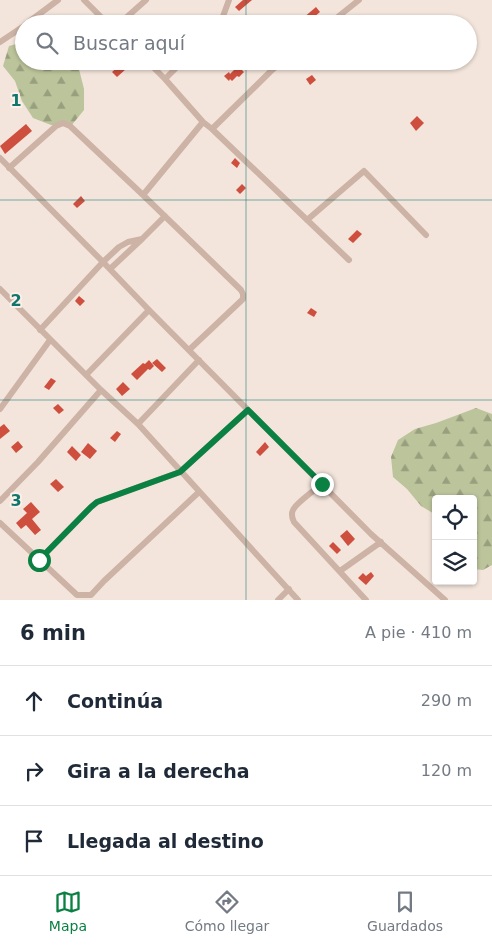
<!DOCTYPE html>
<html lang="es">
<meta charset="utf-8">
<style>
:root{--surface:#fff;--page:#f6f6f7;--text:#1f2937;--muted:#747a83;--line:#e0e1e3;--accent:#0b8043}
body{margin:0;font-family:"DejaVu Sans",sans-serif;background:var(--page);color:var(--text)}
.controls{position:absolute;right:15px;bottom:15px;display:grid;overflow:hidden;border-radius:5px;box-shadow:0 1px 4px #0004}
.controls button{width:45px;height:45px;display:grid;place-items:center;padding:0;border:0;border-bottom:1px solid var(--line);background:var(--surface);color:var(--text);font:25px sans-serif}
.stop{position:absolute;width:15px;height:15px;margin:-11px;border:4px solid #0b8043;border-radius:50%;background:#fff}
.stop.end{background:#0b8043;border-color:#fff;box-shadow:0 1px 5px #0008}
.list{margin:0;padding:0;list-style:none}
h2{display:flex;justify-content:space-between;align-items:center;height:65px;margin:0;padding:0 20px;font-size:21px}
h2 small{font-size:16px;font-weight:400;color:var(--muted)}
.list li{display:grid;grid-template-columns:32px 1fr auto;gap:15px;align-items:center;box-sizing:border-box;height:70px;padding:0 20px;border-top:1px solid var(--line)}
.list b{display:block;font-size:19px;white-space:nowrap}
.list em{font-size:16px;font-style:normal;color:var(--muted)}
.icon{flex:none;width:28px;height:28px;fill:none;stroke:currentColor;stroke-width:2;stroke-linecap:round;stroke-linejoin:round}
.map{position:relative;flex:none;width:492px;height:600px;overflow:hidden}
.search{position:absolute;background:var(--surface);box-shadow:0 1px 4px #0004;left:15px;right:15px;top:15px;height:55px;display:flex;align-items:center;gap:12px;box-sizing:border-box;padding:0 18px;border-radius:28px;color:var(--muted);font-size:19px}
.sheet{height:275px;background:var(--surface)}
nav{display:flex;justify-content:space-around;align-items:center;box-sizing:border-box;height:70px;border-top:1px solid var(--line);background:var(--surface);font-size:14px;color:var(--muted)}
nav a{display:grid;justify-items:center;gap:2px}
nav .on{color:var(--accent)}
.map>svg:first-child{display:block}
.forest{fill:url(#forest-firs)}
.building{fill:#ce4f3e}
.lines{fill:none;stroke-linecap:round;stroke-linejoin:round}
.street{stroke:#cdb2a6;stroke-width:6}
.route{stroke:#0b8043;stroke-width:6}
.grid{fill:none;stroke:#0f766e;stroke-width:1;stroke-opacity:0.55}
.grid-label{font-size:16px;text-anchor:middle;font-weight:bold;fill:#0f766e;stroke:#fbefe8;stroke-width:4;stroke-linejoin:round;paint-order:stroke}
</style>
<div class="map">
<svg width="492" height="600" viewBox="0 0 492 600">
<defs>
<pattern id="forest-firs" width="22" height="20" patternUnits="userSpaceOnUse" patternTransform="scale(1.25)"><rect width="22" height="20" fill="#bbc49a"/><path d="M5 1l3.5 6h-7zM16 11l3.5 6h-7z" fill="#999f7e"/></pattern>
</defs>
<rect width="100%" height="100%" fill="#f3e5db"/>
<path class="forest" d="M24,42V61H77L84,89V110L71,126L51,125L33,118L22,101L15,81L3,66L9,46Z
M476,408L492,414V565L483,570L473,569V499H436V515L421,506L407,489L393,477L391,457L398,440L415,429L436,423Z"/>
<path class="building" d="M243,0H252L239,11L235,7Z
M316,7L320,12L314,17L313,16L304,24H296Z
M122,63L126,69L117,77L112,72Z
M238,66L244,72L239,77L237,76L232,81L230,79L229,81L224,76L229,72L230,74Z
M312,75L316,80L310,85L306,79Z
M417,116L424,123L416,131L410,123Z
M26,124L32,131L5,154L0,146Z
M235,158L240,163L237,168L231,163Z
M242,184L246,188L240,194L236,190Z
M81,196L85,201L77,208L73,204Z
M357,230L362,234L353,243L348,239Z
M79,296L85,301L80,306L75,301Z
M311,308L317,312L314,317L307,313Z
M157,359L166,368L162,372L152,363Z
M149,360L154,366L150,370L148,369L137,380L131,374L143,363L145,364Z
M51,378L56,381L49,390L44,387Z
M123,382L130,389L122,396L116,389Z
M58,404L64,410L59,414L53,408Z
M4,424L10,431L0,439V427Z
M117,431L121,434L115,442L110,438Z
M18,441L23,447L16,453L11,447Z
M265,442L269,447L260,456L256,452Z
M88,443L97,451L90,459L81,452Z
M72,446L81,455L76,461L67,452Z
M56,479L64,487L58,492L50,484Z
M31,502L40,512L32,519L41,530L35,535L26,525L21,529L16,523L27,513L23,509Z
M347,530L355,539L348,546L340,536Z
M333,542L341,550L337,554L329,546Z
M371,572L374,576L366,585L358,578L363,573L366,576Z"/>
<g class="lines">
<path class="street" d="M84,0L108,24
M26,24L58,0
M119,24L146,0
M218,24L222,19L229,0
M329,24L359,0
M0,42L24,26
M147,61L165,79L203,122L212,129L349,260
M165,79L183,61
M212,129L271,71L283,61
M0,158L103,262L149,310L371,534L445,600
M9,168L56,126L63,123L70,126L143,195L241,290L243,294V299L189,350
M143,195L203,122
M307,220L364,171L426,235
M110,269L142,239L165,216
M0,289L101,390L138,424L298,600
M40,330L103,262L119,247L128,242L142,239
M86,375L149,310
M0,409L50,340
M138,424L199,360
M322,484C315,490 296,503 293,510C291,514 292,518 294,522L366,600
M0,501L38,462L101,390
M0,523L77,595H91L104,581L199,492
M39,560L91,507L97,502L180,472L248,410
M340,571L381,542
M278,600L289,589"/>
</g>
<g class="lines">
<path class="route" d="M39,560L91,507L97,502L180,472L248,410L322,484"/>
</g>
<path class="grid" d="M246,0V24M246,61V600M0,200H492M0,400H492"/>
<g class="grid-label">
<text x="16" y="106">1</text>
<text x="16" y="306">2</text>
<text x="16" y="506">3</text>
</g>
</svg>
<div class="controls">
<button><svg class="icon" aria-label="locate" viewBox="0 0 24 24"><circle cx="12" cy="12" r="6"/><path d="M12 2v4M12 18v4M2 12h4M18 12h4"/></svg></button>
<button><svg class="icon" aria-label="layers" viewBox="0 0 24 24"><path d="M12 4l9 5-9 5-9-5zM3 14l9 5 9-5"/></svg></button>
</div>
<div class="stop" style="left:39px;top:560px"></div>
<div class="stop end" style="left:322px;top:484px"></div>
<div class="search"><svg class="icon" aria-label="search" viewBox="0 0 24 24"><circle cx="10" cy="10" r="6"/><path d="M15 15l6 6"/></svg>Buscar aquí</div>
</div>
<section class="sheet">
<h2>6 min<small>A pie · 410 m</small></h2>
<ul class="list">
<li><svg class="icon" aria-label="ahead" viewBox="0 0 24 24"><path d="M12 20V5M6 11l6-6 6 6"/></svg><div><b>Continúa</b></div><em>290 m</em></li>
<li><svg class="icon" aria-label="right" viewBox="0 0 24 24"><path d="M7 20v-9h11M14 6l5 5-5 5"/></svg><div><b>Gira a la derecha</b></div><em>120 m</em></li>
<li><svg class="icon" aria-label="arrive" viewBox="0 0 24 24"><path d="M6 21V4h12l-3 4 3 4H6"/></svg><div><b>Llegada al destino</b></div></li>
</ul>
</section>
<nav>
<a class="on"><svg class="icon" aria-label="map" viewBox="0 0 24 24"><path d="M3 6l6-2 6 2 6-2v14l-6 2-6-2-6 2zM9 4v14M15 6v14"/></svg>Mapa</a>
<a><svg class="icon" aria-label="directions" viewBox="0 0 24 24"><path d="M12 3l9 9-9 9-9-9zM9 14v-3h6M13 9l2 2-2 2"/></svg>Cómo llegar</a>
<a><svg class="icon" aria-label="saved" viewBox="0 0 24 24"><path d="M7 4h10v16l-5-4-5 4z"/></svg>Guardados</a>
</nav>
